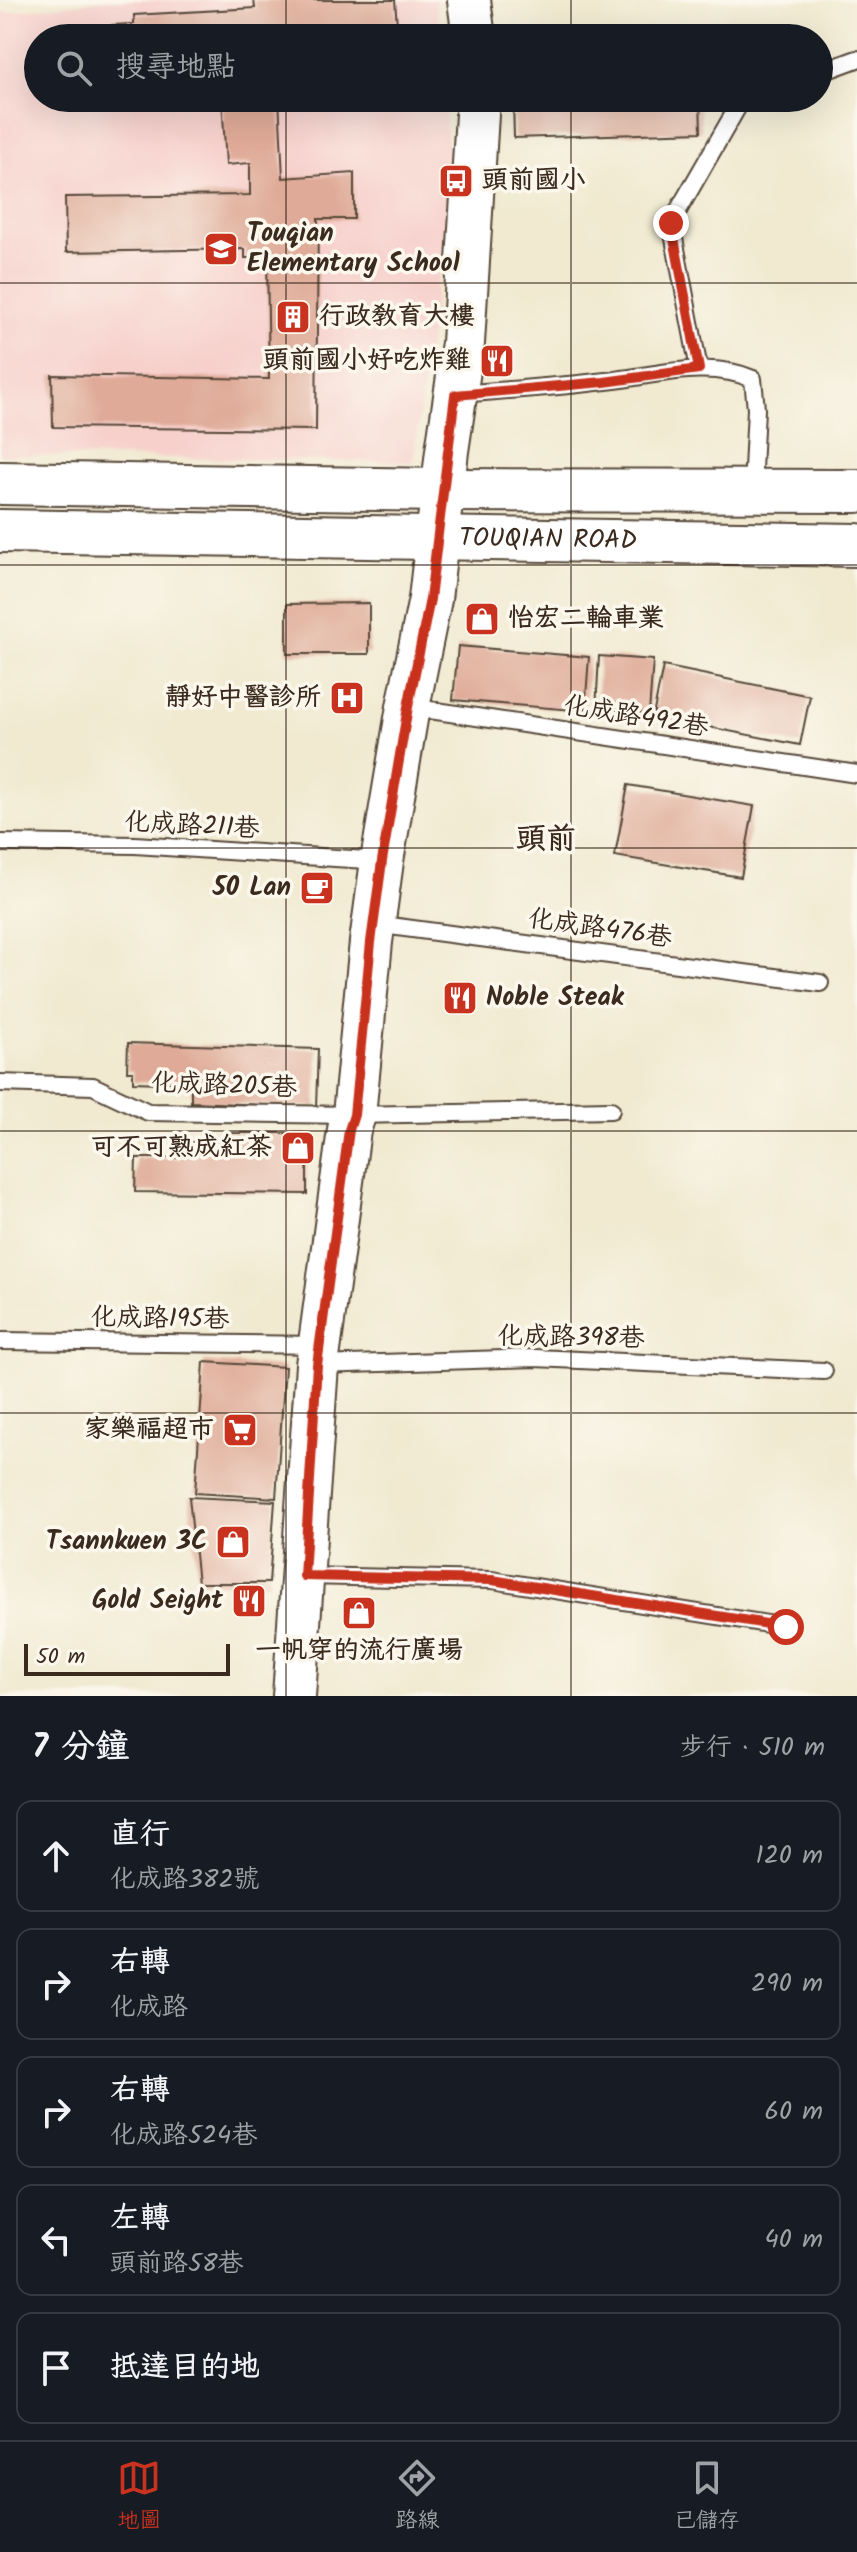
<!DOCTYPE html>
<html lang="zh-TW">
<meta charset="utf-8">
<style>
:root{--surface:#171b24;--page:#242831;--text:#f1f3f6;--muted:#9ea1a6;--line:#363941;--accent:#c8321e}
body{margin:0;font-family:Kalam,"LXGW WenKai TC",sans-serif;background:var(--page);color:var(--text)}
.scale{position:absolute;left:24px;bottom:20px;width:206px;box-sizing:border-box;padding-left:8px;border:4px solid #3b2a1e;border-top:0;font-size:22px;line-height:28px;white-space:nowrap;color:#3b2a1e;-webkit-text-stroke:6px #fbf7ec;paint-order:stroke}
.stop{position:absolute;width:24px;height:24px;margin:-18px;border:6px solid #c8321e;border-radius:50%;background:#fff}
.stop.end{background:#c8321e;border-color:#fff;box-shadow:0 2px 8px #0008}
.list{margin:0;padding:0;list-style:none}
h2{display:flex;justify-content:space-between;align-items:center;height:104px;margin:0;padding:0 32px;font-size:34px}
h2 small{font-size:26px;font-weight:400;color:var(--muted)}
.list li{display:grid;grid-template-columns:52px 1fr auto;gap:24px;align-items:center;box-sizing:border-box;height:112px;margin:0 16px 16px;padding:0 16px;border:2px solid var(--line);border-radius:16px}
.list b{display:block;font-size:30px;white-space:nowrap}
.list p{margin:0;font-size:26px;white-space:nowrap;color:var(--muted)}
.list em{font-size:26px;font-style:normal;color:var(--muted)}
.icon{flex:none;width:44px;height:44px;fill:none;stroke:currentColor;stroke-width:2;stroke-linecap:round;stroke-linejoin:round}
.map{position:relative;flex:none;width:857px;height:1696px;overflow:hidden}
.search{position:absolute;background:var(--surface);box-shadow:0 8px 32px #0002;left:24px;right:24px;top:24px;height:88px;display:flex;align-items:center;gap:20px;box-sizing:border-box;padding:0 28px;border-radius:44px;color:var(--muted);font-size:30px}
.sheet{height:744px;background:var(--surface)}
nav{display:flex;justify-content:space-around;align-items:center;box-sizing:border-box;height:112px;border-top:2px solid var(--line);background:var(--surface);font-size:22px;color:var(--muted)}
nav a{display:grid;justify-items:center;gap:4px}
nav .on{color:var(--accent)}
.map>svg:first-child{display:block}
.built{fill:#f7d0cc}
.building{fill:#dfaa97}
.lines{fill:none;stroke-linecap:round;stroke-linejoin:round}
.service-casing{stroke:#564739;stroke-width:20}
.tertiary-casing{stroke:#564739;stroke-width:46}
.service{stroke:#fff;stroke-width:16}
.tertiary{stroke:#fff;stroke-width:42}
.route{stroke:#c8321e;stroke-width:10}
.grid{fill:none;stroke:#3b2a1e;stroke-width:2;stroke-opacity:0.55}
.labels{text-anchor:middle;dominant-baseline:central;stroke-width:7;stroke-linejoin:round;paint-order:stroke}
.poi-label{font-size:26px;font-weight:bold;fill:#3b2a1e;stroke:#fbf7ec;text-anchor:end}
.street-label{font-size:26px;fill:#3b2a1e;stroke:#fbf7ec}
.quarter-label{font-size:30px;font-weight:bold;fill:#3b2a1e;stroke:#fbf7ec}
</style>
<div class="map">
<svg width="857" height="1696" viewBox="0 0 857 1696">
<rect width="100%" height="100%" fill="#fbf7ec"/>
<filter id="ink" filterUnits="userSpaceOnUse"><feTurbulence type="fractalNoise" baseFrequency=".0125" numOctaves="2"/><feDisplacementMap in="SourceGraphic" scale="16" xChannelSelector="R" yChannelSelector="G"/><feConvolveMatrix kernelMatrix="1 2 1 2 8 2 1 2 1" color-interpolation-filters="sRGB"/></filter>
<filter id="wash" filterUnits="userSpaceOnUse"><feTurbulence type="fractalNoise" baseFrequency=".006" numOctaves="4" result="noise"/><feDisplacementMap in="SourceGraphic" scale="32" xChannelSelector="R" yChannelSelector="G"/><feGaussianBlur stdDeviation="1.8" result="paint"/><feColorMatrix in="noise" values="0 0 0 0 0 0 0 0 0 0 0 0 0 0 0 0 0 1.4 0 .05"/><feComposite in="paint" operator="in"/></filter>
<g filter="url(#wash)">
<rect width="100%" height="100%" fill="#f1ead1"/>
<path class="built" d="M109,0H436L439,38H38V98H444L451,183L413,462L0,455V13Z"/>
<g id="blocks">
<path class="building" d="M254,0H395L398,38H113L112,25L134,24V15L255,8Z
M222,98H279L283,178L354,173V219H318L316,430L53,427L52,375L269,379L267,258H245V249L66,252L65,197L250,195V163L226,165Z
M513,98H700L701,132L514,138Z
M369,603V654H287V604Z
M458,646L589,657L585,711L453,700Z
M599,656L653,660L649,713L596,710Z
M663,666L810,696L800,745L653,716Z
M628,785L754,806L741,877L615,856Z
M128,1043L318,1049L316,1107L191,1102V1084L133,1082V1071H127Z
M229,1133H307V1194L135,1192L136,1158H178V1142H229Z
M204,1362L285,1367L276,1498L195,1493Z
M189,1497L275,1501L269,1583H198Z"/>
</g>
</g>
<g filter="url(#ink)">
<use href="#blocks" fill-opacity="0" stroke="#564739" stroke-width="2"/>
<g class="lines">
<g class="service-casing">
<path id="service" d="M819,73L857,59
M699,369L671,223L741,101L750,98
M458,394C507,390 557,387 606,381C654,376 708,359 753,379L756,409L752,489
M410,707L857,774
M0,843L135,845L382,861
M375,924L820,983
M0,1083L93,1086L148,1112L354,1115L611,1110
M0,1341L318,1345
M319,1365L535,1358L824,1371
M304,1576L492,1580L786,1627"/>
</g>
<g class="tertiary-casing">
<g id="tertiary">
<path d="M469,0L474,38"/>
<path d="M0,483L442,490L857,491"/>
<path id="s1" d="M0,531L857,545"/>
<path d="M294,1696L317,1365L349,1130L354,1115L371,942L382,861L408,707L430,599L447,451L463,343L478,98"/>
</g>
</g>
<use href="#service" class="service"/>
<use href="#tertiary" class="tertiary"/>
</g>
</g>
<g class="lines" filter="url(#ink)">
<path class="route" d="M671,223L699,369L604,382L455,395L430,599L408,707L382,861L371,942L354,1115L349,1130L317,1365L304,1576L492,1580L786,1627"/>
</g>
<path class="grid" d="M286,0V38M571,0V38M286,98V1696M571,98V1696M0,283H857M0,565H857M0,848H857M0,1131H857M0,1413H857"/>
<defs>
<g id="bus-square" transform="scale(1.8)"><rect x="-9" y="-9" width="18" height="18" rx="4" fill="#c8321e" stroke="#fbf7ec"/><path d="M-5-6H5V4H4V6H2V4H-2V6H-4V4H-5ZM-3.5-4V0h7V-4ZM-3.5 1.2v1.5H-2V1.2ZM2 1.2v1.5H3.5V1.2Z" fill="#fff"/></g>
<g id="school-square" transform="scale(1.8)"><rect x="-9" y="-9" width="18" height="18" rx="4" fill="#c8321e" stroke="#fbf7ec"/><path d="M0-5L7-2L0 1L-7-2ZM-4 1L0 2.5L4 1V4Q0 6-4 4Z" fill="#fff"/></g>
<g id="building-square" transform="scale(1.8)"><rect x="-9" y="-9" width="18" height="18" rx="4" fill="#c8321e" stroke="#fbf7ec"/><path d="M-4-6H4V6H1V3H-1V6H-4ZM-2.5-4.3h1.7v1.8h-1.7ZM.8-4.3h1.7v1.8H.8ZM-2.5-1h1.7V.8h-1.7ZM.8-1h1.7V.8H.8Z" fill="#fff"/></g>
<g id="restaurant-square" transform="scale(1.8)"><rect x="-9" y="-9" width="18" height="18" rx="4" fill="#c8321e" stroke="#fbf7ec"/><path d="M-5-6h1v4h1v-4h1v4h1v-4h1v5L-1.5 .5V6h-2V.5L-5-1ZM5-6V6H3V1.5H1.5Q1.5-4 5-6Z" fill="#fff"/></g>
<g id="shop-square" transform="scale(1.8)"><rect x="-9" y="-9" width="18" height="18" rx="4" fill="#c8321e" stroke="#fbf7ec"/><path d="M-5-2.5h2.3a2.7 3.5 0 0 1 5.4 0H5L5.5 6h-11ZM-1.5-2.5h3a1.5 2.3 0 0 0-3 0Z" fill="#fff"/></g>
<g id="hospital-square" transform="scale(1.8)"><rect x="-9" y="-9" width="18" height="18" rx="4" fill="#c8321e" stroke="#fbf7ec"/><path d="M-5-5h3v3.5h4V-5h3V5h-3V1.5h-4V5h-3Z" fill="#fff"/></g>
<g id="cafe-square" transform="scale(1.8)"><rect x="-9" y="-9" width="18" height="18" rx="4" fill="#c8321e" stroke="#fbf7ec"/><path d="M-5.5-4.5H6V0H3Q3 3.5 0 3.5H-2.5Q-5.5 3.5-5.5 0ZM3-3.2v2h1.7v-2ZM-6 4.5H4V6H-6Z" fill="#fff"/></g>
<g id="supermarket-square" transform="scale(1.8)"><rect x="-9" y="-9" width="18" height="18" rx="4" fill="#c8321e" stroke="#fbf7ec"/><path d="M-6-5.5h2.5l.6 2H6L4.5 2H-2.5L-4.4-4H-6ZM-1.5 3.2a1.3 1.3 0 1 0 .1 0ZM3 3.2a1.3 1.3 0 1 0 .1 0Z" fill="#fff"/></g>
</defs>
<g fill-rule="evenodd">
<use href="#bus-square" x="456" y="181"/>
<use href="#school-square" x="221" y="249"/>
<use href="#building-square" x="293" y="317"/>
<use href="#restaurant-square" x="497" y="361"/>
<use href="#shop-square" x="482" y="619"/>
<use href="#hospital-square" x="347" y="698"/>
<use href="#cafe-square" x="317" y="888"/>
<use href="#restaurant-square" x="460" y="998"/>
<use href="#shop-square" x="298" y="1148"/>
<use href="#supermarket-square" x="240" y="1430"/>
<use href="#shop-square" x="233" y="1542"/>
<use href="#restaurant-square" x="249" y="1601"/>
<use href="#shop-square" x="359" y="1613"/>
</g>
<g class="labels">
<g class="poi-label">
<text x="482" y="181" text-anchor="start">頭前國小</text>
<text x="247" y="234" text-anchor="start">Touqian<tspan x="247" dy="30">Elementary School</tspan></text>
<text x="319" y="317" text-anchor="start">行政教育大樓</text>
<text x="471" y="361">頭前國小好吃炸雞</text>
<text x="508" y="619" text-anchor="start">怡宏二輪車業</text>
<text x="321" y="698">靜好中醫診所</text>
<text x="291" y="888">50 Lan</text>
<text x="486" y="998" text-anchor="start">Noble Steak</text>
<text x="272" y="1148">可不可熟成紅茶</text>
<text x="214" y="1430">家樂福超市</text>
<text x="207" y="1542">Tsannkuen 3C</text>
<text x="223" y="1601">Gold Seight</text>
<text x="359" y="1651" text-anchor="middle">一帆穿的流行廣場</text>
</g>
<g class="street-label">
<text stroke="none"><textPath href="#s1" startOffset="548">TOUQIAN ROAD</textPath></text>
<text transform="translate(636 717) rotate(9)">化成路492巷</text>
<text transform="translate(192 826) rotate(3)">化成路211巷</text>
<text transform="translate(600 929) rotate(8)">化成路476巷</text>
<text transform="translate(224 1086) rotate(2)">化成路205巷</text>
<text transform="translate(160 1319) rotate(1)">化成路195巷</text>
<text transform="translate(571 1338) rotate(1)">化成路398巷</text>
</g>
<g class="quarter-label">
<text x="546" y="840">頭前</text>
</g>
</g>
</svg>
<div class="scale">50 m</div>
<div class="stop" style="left:786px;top:1627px"></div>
<div class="stop end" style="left:671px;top:223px"></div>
<div class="search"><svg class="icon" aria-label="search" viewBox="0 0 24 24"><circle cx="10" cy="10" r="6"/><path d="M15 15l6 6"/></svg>搜尋地點</div>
</div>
<section class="sheet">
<h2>7 分鐘<small>步行 · 510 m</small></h2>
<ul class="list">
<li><svg class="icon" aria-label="ahead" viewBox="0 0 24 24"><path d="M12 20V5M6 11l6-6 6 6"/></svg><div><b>直行</b><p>化成路382號</p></div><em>120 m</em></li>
<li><svg class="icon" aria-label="right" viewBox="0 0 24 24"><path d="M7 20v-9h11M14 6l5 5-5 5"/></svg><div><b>右轉</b><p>化成路</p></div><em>290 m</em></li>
<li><svg class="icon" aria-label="right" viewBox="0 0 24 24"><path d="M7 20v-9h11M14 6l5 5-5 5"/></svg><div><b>右轉</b><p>化成路524巷</p></div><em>60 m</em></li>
<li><svg class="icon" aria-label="left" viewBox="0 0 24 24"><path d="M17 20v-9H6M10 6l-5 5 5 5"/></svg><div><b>左轉</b><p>頭前路58巷</p></div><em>40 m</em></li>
<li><svg class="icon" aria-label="arrive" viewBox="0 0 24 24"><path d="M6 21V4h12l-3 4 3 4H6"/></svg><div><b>抵達目的地</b></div></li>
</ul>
</section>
<nav>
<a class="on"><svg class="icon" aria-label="map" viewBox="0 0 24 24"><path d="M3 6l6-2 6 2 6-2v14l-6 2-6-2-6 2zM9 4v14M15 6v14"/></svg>地圖</a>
<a><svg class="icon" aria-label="directions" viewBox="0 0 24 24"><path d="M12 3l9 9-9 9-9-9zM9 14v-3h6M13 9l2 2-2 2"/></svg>路線</a>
<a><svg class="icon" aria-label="saved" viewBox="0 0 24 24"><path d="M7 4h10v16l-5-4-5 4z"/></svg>已儲存</a>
</nav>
